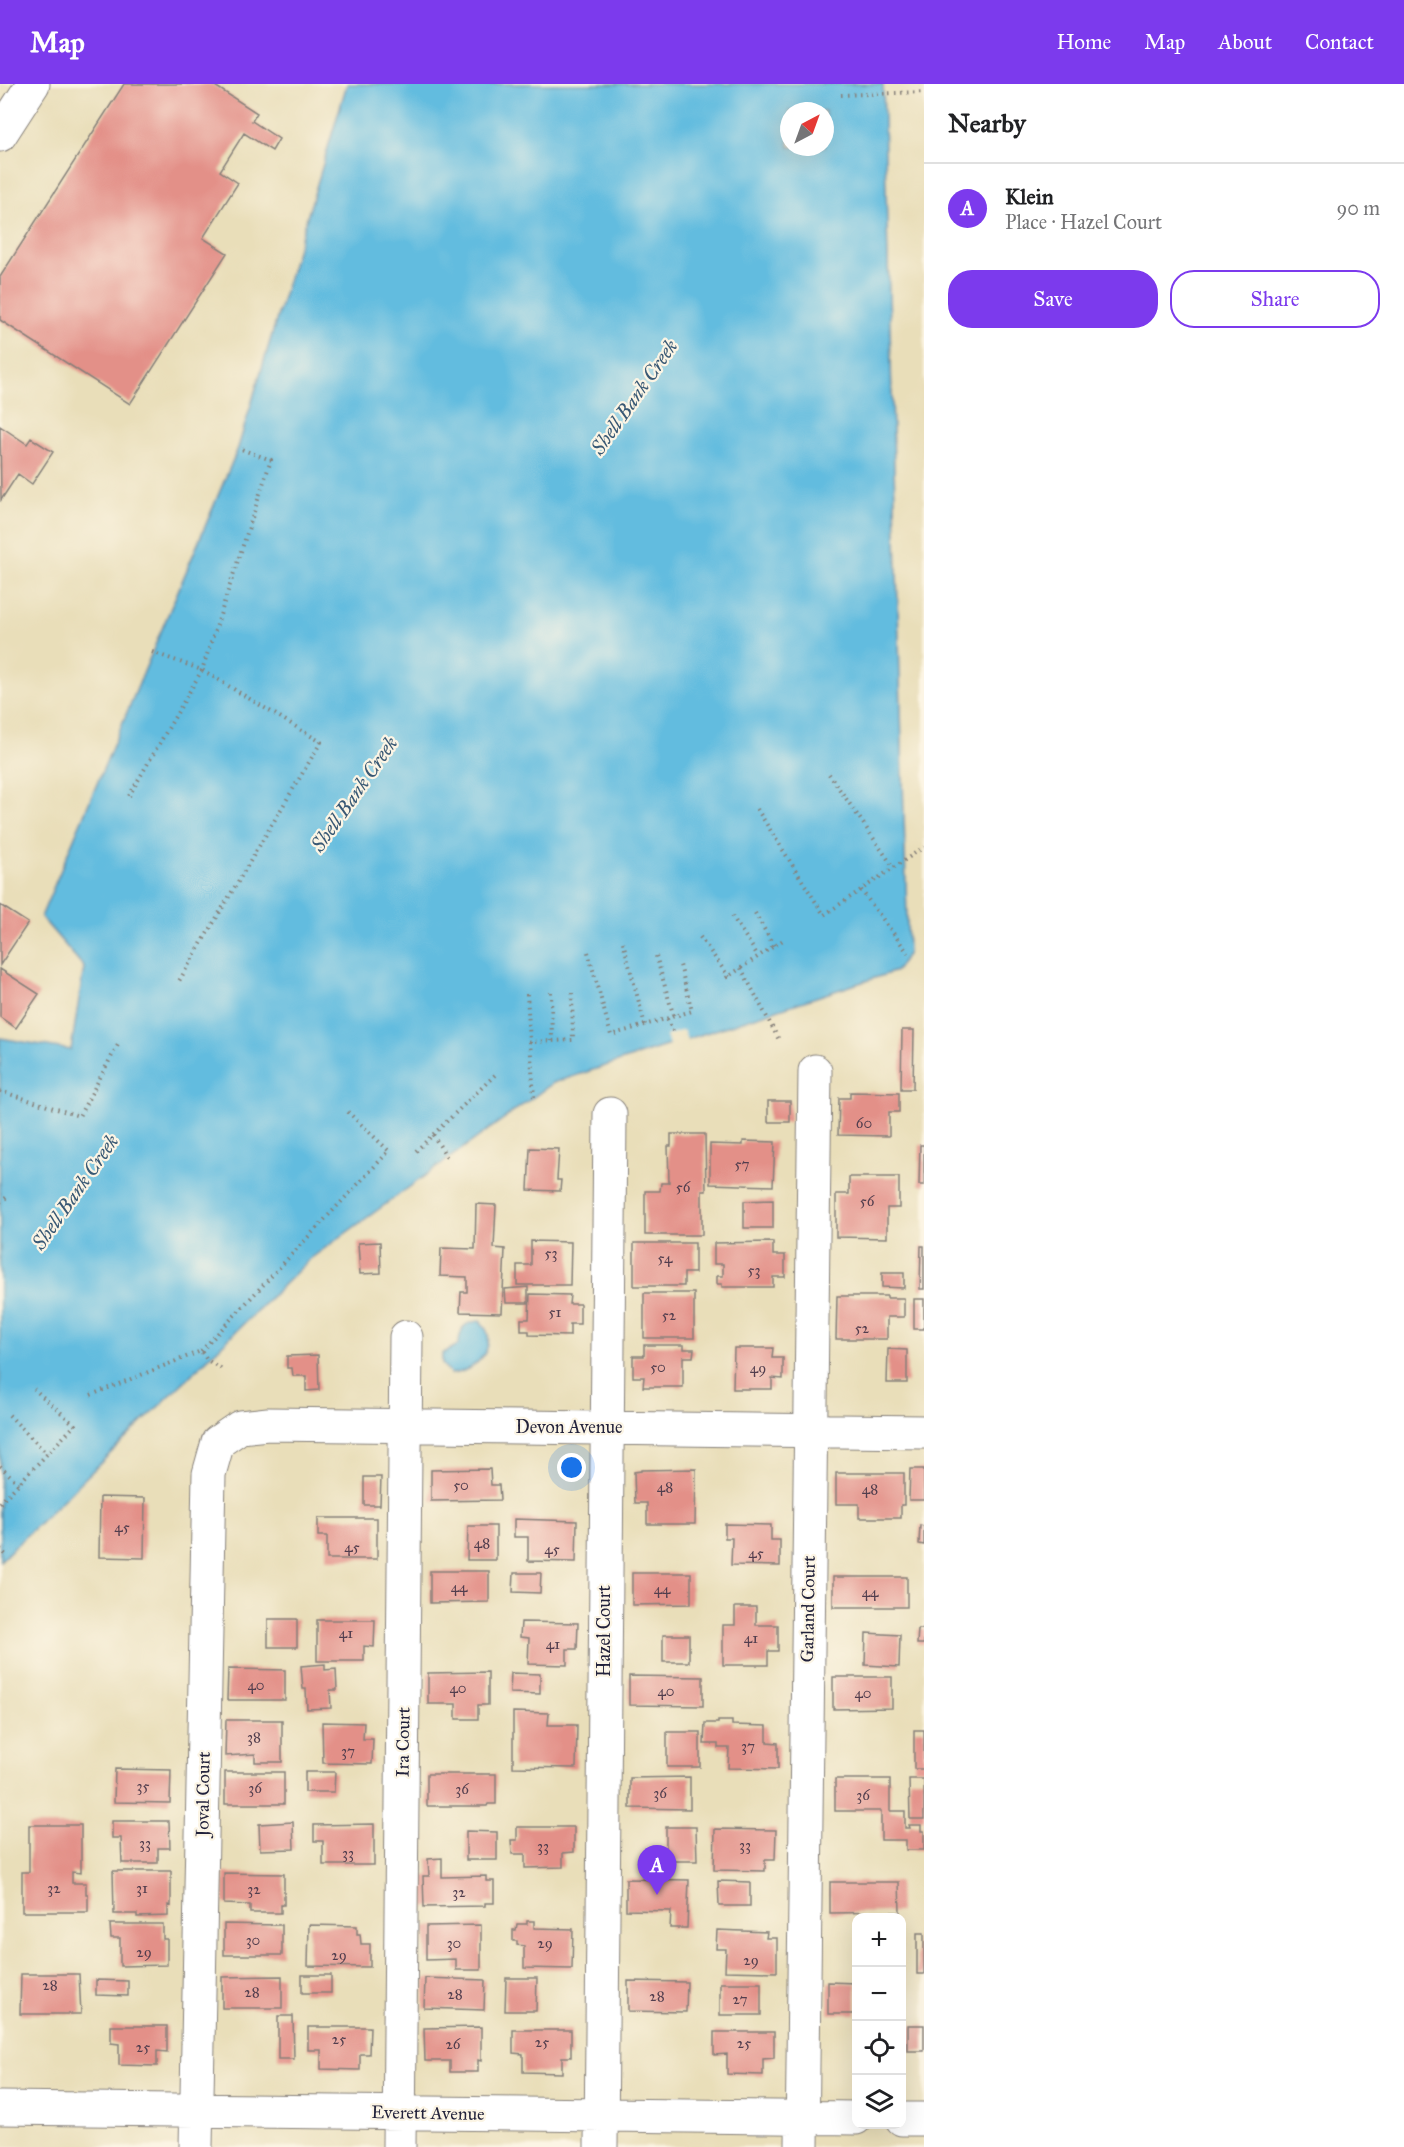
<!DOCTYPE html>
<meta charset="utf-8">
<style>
:root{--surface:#fff;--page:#f6f6f6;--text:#202124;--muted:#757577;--line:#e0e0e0;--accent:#7c3aed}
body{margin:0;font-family:"IM FELL Great Primer",serif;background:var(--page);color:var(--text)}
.controls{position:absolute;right:18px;bottom:18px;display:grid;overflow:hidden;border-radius:12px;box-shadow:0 6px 24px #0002}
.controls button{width:54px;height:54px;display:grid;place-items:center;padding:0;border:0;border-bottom:2px solid var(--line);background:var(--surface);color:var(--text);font:30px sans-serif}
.compass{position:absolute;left:780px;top:18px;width:54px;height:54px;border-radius:50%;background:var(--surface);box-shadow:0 6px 24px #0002;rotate:41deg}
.you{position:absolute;left:572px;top:1384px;width:21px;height:21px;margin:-15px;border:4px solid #fff;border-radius:50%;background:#1a73e8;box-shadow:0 0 0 9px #1a73e833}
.badge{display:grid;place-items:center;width:39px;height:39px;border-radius:50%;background:var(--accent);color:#fff;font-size:20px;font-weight:700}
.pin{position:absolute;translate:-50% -50px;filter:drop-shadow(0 2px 3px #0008)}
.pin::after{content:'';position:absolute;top:32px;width:21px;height:18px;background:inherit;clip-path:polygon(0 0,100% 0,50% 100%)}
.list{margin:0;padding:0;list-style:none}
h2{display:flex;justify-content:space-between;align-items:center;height:78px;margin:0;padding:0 24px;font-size:26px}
h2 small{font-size:20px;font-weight:400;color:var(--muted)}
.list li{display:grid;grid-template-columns:39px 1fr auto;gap:18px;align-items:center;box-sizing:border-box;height:90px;padding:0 24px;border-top:2px solid var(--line)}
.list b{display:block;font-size:22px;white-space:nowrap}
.list p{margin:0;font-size:20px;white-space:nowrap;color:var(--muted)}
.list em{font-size:20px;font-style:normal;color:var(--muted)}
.actions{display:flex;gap:12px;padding:18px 24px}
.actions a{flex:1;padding:14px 0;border:2px solid var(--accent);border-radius:24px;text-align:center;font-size:21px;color:var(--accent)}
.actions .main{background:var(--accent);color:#fff}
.icon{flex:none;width:33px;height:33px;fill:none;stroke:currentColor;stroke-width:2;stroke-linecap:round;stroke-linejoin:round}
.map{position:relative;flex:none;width:924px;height:2063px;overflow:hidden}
header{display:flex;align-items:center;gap:36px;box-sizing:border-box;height:84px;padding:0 30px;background:var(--accent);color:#fff}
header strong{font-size:28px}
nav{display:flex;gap:33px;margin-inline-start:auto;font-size:21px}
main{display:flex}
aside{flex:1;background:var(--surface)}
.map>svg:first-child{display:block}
.water{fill:#62bcdf;stroke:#426f8d;stroke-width:1.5;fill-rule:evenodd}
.pier{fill:#e9deb9}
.building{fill:#e39088}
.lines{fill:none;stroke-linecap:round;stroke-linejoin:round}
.minor-casing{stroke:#86807a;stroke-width:35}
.path{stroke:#86807a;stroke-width:4;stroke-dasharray:1.5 4.5;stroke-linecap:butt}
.minor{stroke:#fff;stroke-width:33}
.labels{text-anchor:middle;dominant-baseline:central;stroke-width:4.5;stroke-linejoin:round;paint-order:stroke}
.number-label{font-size:15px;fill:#523e4e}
.street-label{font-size:18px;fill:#22223b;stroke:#fcf5e5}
.water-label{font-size:20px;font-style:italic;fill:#385874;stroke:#fcf5e5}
</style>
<header>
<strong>Map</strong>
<nav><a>Home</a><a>Map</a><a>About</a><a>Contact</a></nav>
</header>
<main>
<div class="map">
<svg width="924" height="2063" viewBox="0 0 924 2063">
<rect width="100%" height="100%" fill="#fcf5e5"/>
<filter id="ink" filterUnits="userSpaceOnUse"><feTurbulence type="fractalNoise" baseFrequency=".0167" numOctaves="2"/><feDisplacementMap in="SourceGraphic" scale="12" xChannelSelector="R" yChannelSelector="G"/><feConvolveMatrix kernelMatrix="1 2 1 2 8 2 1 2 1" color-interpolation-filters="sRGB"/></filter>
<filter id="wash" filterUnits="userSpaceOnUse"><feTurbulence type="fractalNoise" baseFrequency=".008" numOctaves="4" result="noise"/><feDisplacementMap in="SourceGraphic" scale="24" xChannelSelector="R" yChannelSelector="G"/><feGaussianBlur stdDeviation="1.35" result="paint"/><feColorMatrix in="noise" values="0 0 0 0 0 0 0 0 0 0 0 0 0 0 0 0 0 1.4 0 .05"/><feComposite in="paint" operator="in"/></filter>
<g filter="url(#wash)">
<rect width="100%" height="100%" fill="#e9deb9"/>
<path class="water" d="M347,0H883L908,869L896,887L553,999L310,1175L0,1477V954L71,966L84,883L41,833L238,364ZM789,27H825V63H789Z
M480,1237C502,1259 477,1288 451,1290L442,1280V1270L458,1261C462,1244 461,1239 480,1237Z"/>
<path class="pier" d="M683,946L688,958L670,964L666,952Z"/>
<g id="blocks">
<path class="building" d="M124,0H212L257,29L252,37L279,55L272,67L244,49L220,87L238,99L203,154L227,169L130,320L0,236V193Z
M0,342L27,360L31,354L53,368L32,400L18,390L1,416Z
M0,821L28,839L0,881Z
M0,885L39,910L16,944L0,933Z
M902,946H914L913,1005H901Z
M850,1008L899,1009V1028H889V1052L838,1051L839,1014H850Z
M768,1017H790V1038H768Z
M671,1050H705L706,1107H702V1151H645V1107H660L661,1099H669L668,1062H671Z
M743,1057L775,1058L773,1102L710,1100V1060L743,1061Z
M920,1061H924V1101H919Z
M530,1064L559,1065L557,1096H561L560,1107L528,1106Z
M849,1093H899V1124H887V1154L836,1153V1110H849Z
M773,1116V1144H744V1117Z
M476,1120L496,1121L494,1164L505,1165L502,1229L460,1228L461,1208H467V1193L440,1192L441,1164L475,1165Z
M531,1157L571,1158L570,1201H517V1181H531Z
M380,1158L381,1189L360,1190L358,1159Z
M773,1158V1171H785V1193H773V1203H722V1200H717V1192H723V1180H714V1159Z
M634,1159H695V1189H684V1202H634Z
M921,1162H924V1205H920Z
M882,1189H904V1204L882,1203Z
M528,1203V1219H506L505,1205Z
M644,1209H694V1254H644Z
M530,1210L570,1211L569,1220H580V1240H570V1252L529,1251V1247H521V1235H529Z
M837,1212H887V1214H904V1233H887V1255H836Z
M914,1215H924V1245H914Z
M644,1261H684V1265H694L693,1273H683V1303H643L644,1293H633V1272H644Z
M734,1264H773L772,1274H783V1295L772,1294V1305H733Z
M888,1265L907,1266V1299H887Z
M318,1271L319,1306L306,1307V1292H293L292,1284H287V1272Z
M490,1385L491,1401H499L500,1416L431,1417V1386Z
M696,1385L695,1440H647V1419H635L634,1388L641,1387V1386Z
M910,1385H924V1416H909Z
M836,1389H904V1421H901V1434H859V1420H836Z
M364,1393H381L380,1421H364Z
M100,1413L145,1414L144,1474L99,1473Z
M318,1434H377V1475H327V1452H318Z
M514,1435L577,1437L576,1478L528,1477V1453H514Z
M725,1440L771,1441V1456H780V1482L731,1481L732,1454H725Z
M920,1441L924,1442V1461L919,1460Z
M468,1442H496V1476H467Z
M430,1487H489V1518L430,1519Z
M514,1489H541L540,1509L513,1508Z
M632,1489H691V1520L632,1521Z
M833,1493H907V1523H833Z
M735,1523H756V1541H778V1567H768V1581H723V1541H735Z
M268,1535H297V1563H268Z
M317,1536H375L374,1563L364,1562V1577H317Z
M521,1538L578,1539L577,1565H567V1581L528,1580L529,1554L520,1553Z
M918,1545H924V1560H917Z
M866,1549L900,1551L899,1583L865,1581Z
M663,1551H689V1578H663Z
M325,1580V1586L336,1585L337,1606H330L331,1624L307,1625L306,1605H303L301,1582Z
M228,1585L285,1586V1616H227Z
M488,1588V1621H478V1635H456V1620H428V1589Z
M511,1589L540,1590V1610L510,1609Z
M629,1592L703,1593V1622L629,1621Z
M833,1593H892V1624L833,1625Z
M513,1628L549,1629L548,1641H577L576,1684L513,1683Z
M226,1636H282V1678H255V1670L225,1672Z
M718,1637H732V1641L767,1642V1658L778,1659V1685L728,1684L729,1664H718V1660H704L705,1639H718Z
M322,1638L364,1639L363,1655H373L372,1680L323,1679Z
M914,1646H924V1685H914Z
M667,1648H700V1683H667Z
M115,1685L171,1686L170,1719L114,1718Z
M225,1688H284V1720H225Z
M305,1688H335L334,1708H305Z
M427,1690H496V1720H488L487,1722H427Z
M690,1693V1725L630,1724V1694Z
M835,1695H890V1727H905V1744H910L909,1741H921V1747H924V1766H906V1756H881V1727H835Z
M909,1695H924V1735H910Z
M112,1737H169L170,1764H158V1779H122L121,1754H112Z
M293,1738L294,1765L260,1766L259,1740Z
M374,1740V1781H323V1757H314V1741Z
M29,1741H81V1789L72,1788V1799H86V1810H88V1828H22V1788H29Z
M517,1743H574V1768L563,1769V1783L525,1784V1770H512L511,1756H517Z
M666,1743H696L697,1777H666Z
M715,1745L776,1746L775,1776H765V1787L714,1786Z
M466,1747L497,1748V1776H466Z
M442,1774V1793L486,1792V1797H494V1819H485V1822L424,1823L423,1792H429L428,1775Z
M113,1787H171V1822L168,1821V1832L137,1833V1830H114Z
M224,1789L284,1790V1821H281V1829H250V1821L224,1820Z
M626,1795L689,1796L687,1844H670L671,1827L626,1826Z
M718,1797L750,1798V1822H719Z
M830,1798H899L900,1828L830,1829Z
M527,1837H534V1844L573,1845L572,1885L524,1884V1862L517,1861V1857H513V1846H516L517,1840H527Z
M110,1840H163V1855H167V1881L120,1882V1854H111Z
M224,1840L282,1841V1871H224Z
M309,1841L357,1842V1850H360L361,1860H370V1883L308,1882Z
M481,1841V1886H456V1875L426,1876V1842Z
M717,1846L767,1848L766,1854H777V1888L725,1887L726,1865H716Z
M917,1849H924V1890H917Z
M21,1890H79L81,1930H20Z
M302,1891H331V1909H302Z
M282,1892V1924H222V1893Z
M425,1894L485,1896L484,1926L424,1924Z
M506,1894H537L536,1927H505Z
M96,1896L128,1897V1912L96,1911Z
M628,1897L687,1898L686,1928L628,1927Z
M828,1898L856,1899V1930H828Z
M720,1899H761V1931H720Z
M278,1932H293L294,1975H278Z
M908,1941H924V1967H908Z
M111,1942H167V1968L157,1967V1982L119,1981V1960L111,1959Z
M308,1943H370L369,1970H360V1986L321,1985V1966H308Z
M481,1943V1977L478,1976V1988H450V1977H425L424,1944Z
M513,1946H571V1973H562V1989L523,1988V1970L513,1969Z
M714,1948H774V1974L763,1975V1991L727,1990V1970L714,1971Z"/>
</g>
</g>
<g filter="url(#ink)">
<use href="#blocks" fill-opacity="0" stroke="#86807a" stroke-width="1.5"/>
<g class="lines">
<g class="minor-casing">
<path id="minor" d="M0,51L33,0
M0,2024L856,2034
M902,2035H924
M196,2063L209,1390L218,1358L240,1343L268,1340L924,1348
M399,2063L406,1253
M601,2063L610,1030
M802,2063L815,987"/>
</g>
<path class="path" d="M841,11L924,8
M152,568L202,586L321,658L179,897
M829,690L894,784
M129,712L202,586L271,376L238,364
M757,725L824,831L924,763
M861,806L908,869
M755,829L774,862
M732,832L758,872
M700,853L729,893
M623,858L645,941
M588,868L611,951L692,927L680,881
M656,872L674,933
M741,884L779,956
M726,894L783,856
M551,908L552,957
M527,910L530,958
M667,935L674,949
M0,1007L79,1032L119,959
M534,1013L530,958L573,956L572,909
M433,1051L448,1075
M416,1067L497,989
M0,1118L7,1113
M201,1267L389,1067L348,1028
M91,1311L201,1267L207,1276L224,1286
M9,1331L47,1370
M0,1382L19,1400
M0,1419L75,1341L34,1305
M0,1465L6,1471"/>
<use href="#minor" class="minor"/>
</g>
</g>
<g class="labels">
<g class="number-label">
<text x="864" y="1039">60</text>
<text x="742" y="1080">57</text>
<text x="683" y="1103">56</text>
<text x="867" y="1117">56</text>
<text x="551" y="1169">53</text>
<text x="665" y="1174">54</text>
<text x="754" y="1186">53</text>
<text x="555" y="1228">51</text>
<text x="669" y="1231">52</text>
<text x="862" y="1244">52</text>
<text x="658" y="1283">50</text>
<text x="758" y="1284">49</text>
<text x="461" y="1401">50</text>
<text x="665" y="1403">48</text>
<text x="870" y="1405">48</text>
<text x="122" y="1443">45</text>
<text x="482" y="1459">48</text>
<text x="352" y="1463">45</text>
<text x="552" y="1465">45</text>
<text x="756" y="1469">45</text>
<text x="459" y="1503">44</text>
<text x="662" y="1505">44</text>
<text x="870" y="1508">44</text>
<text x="346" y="1549">41</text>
<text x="751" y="1554">41</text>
<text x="553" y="1560">41</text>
<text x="256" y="1601">40</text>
<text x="458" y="1604">40</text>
<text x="666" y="1607">40</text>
<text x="863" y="1609">40</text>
<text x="254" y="1653">38</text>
<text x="748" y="1662">37</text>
<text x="348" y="1667">37</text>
<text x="143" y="1702">35</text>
<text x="255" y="1704">36</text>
<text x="462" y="1705">36</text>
<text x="660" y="1709">36</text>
<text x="863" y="1711">36</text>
<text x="145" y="1759">33</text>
<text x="745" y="1761">33</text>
<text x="543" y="1762">33</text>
<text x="348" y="1769">33</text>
<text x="54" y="1804">32</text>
<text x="142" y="1804">31</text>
<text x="254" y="1805">32</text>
<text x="459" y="1808">32</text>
<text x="253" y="1856">30</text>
<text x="454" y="1859">30</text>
<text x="545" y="1859">29</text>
<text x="144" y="1868">29</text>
<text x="339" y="1871">29</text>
<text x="751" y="1876">29</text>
<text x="50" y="1901">28</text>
<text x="252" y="1908">28</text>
<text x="455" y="1910">28</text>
<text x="657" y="1912">28</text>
<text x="740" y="1915">27</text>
<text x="339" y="1955">25</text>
<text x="542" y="1958">25</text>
<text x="744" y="1959">25</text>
<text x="453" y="1960">26</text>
<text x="143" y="1963">25</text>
</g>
<g class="street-label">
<text x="569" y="1343">Devon Avenue</text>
<text transform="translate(808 1525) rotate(-89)">Garland Court</text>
<text transform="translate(604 1547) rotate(-90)">Hazel Court</text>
<text transform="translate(403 1658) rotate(-89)">Ira Court</text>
<text transform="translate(203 1710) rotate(-89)">Joval Court</text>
<text transform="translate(428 2029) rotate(1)">Everett Avenue</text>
</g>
<g class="water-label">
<text transform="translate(634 313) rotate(-55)">Shell Bank Creek</text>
<text transform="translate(354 710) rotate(-55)">Shell Bank Creek</text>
<text transform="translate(75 1108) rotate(-55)">Shell Bank Creek</text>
</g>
</g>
</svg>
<div class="controls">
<button>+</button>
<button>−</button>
<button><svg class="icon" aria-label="locate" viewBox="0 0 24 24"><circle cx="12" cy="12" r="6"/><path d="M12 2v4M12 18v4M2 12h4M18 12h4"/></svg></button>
<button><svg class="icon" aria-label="layers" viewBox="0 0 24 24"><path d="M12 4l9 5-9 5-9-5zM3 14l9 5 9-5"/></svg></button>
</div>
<svg class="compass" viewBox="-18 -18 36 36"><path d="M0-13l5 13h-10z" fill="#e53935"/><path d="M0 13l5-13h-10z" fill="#757577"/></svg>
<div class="you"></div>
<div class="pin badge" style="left:657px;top:1811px">A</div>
</div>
<aside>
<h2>Nearby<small></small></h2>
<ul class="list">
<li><span class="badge">A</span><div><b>Klein</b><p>Place · Hazel Court</p></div><em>90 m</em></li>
</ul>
<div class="actions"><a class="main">Save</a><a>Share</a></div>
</aside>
</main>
